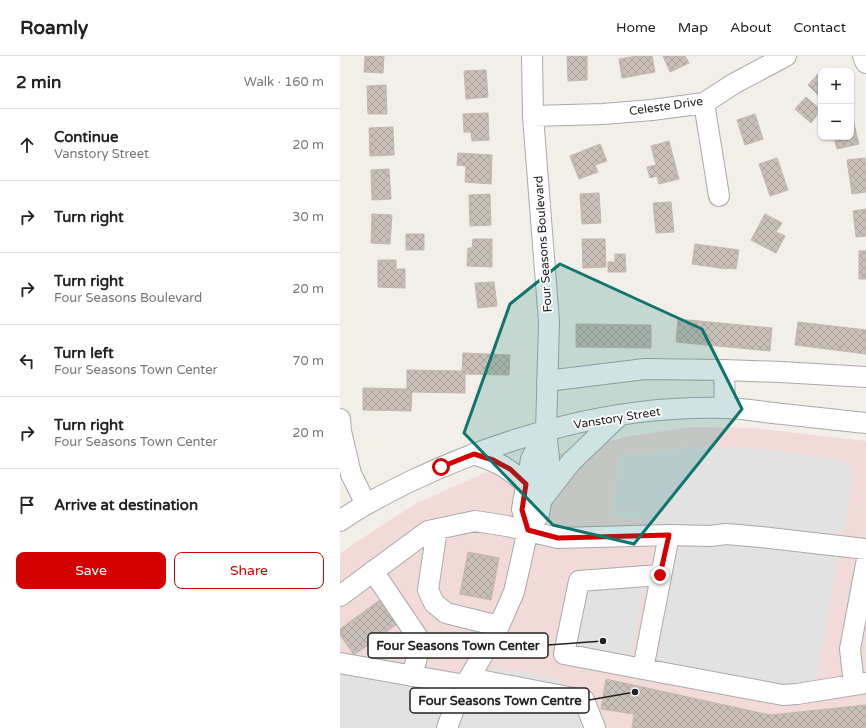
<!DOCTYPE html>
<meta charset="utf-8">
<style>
:root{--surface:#fff;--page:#f2f2f2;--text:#222;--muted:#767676;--line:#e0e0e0;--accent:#d40000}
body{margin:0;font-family:"Varela Round",sans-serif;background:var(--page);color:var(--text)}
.controls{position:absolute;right:12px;top:12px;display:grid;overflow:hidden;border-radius:8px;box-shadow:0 1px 3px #0004}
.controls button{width:36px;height:36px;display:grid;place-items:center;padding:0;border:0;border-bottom:1px solid var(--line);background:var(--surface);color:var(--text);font:20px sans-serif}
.stop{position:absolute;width:12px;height:12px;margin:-9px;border:3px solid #d40000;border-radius:50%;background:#fff}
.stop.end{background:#d40000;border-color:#fff;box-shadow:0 1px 4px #0008}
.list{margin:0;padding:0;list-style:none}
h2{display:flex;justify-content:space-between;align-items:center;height:52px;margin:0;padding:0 16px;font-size:17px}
h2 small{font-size:13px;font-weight:400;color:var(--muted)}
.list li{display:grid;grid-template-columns:26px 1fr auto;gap:12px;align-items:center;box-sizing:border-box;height:72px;padding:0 16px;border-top:1px solid var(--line)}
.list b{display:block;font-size:15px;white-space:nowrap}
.list p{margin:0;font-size:13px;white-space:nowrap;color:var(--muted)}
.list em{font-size:13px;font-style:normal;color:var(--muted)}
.actions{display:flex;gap:8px;padding:12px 16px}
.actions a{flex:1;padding:9px 0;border:1px solid var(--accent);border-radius:8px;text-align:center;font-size:14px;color:var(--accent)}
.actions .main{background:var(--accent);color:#fff}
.icon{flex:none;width:22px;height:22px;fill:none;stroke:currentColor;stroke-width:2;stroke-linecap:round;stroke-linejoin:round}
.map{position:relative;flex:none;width:526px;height:672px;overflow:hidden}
header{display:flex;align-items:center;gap:24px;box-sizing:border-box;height:56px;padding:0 20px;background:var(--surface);border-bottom:1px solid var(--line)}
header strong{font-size:19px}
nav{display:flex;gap:22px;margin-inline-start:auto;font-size:14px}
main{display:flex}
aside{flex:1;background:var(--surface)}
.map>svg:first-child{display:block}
.commercial{fill:#f2dad9}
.parking{fill:#e2e2e2}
.building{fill:url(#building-cross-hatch);stroke:#c4b6ab}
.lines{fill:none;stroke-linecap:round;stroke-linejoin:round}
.minor-casing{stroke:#a9a9a9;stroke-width:22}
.minor{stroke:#fff;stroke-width:20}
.route{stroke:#d40000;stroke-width:5}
.marked{fill:#0f766e;fill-opacity:0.2;stroke:#0f766e;stroke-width:3;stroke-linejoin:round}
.labels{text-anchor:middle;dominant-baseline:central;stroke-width:3.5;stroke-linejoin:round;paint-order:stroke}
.street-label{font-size:12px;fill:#222;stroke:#fff}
.leader{fill:none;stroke:#222;stroke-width:1.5}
.callout-dot{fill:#222;stroke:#fff;stroke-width:1.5}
.callout{fill:#fff;stroke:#222;stroke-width:1.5}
.callout-label{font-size:13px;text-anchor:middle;font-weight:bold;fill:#222}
</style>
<header>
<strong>Roamly</strong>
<nav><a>Home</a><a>Map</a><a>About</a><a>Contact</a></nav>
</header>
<main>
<aside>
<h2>2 min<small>Walk · 160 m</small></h2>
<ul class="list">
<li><svg class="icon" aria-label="ahead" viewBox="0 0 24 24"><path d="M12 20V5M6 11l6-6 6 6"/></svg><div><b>Continue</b><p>Vanstory Street</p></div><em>20 m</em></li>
<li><svg class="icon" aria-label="right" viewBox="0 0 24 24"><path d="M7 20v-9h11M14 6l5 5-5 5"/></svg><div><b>Turn right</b></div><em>30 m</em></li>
<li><svg class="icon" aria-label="right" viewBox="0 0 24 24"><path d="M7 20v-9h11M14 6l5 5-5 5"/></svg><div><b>Turn right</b><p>Four Seasons Boulevard</p></div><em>20 m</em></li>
<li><svg class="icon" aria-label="left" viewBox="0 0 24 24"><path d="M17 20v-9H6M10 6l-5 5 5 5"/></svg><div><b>Turn left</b><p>Four Seasons Town Center</p></div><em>70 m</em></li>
<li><svg class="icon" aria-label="right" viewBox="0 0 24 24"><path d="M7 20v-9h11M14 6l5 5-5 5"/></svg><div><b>Turn right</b><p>Four Seasons Town Center</p></div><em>20 m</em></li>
<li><svg class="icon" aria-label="arrive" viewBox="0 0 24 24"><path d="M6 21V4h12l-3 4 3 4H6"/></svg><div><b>Arrive at destination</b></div></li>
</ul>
<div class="actions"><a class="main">Save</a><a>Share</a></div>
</aside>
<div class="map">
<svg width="526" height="672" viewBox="0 0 526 672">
<defs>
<pattern id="building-cross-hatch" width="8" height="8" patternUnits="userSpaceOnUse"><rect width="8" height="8" fill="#c7bfb8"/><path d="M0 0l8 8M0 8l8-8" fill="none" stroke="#aba49e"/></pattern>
</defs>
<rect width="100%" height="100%" fill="#f2efe9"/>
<path class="commercial" d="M352,371L414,372L526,385V672H0V498L16,486L77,447L149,415L290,380Z"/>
<path class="parking" d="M382,391L425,393L507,404L514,419L504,476H495L477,479L319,469L271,459L279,401L334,392Z
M399,487L474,496L498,502L476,626L448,631L317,607L335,493Z
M304,530L290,604L234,592L246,532Z
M153,611L218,622L240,657L244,672H118L124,651Z
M0,615L110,635L97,664L96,672H0Z"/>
<path class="building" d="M25,0H44L43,17L24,16Z
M227,0H247V24L228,25Z
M297,0H312L315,16L282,22L279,3Z
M323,0H345L349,7L330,16Z
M146,14L148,41L126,43L124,15Z
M480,16L481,17V42L468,29Z
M46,29L47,58H28L27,30Z
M466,41L481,54L471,67L455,53Z
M148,57L149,84L132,85L131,76H124L123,58Z
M415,58L423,83L405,89L397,64Z
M512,60L519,88L497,93L494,81H511Z
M53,71L54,99L30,100L29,72Z
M329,85L339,123L319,128L317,120L310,122L307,111L316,109L311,90Z
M260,88L267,105L255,109L258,116L239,123L230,100Z
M118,97L152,99L151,128L125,126L126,110L117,109Z
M437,102L448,134L430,140L419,108Z
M525,102L526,136L512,138L507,104Z
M49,113L51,143L32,144L31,114Z
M259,137L261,167L242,168L240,138Z
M150,138L151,169L130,170L129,139Z
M331,146L334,176L316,177L313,147Z
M526,153V180L516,181L513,155Z
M32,158L52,159L50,188L31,187Z
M425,158L442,167L436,176L445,180L436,197L411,184Z
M66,178H84V194H66Z
M133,183H152V211L127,210L128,192H132Z
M242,183H265L266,211L243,212Z
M355,188L399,194L396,213L388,212L387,213L352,208Z
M519,195H526V223H519Z
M275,198H285L286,216H268V206H275Z
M38,204H56V213H65V232L38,231Z
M154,226L157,250L138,252L135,227Z
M338,263L432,272L430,295L336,286Z
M458,266L526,274V298L455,289Z
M236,268L311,269V292L236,291Z
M123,297L170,299L169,319L125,318V337L72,336L71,355L23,354V332L67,333V314L122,315Z
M128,496L159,502L151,544L120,538Z
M40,544L57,568L14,599L0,579V573Z
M266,623L430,659L526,649V672H292L294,658L261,653Z"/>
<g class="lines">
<g class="minor-casing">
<path id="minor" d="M523,0L526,7
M364,47L379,140
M193,60L263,58L312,54L364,47L395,27L446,0
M207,325L305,313L384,314
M385,352L384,314L441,316L526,321
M0,363L1,375L11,418L26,448
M133,398C158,406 167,411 186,428
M203,442L231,406L279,360
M0,465C22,449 47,437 71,425C168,379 277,349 384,352C400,352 417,355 433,357C464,360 495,364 526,367
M97,473L88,534L94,547L106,557L159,570
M188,474L182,453L191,403L206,375
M329,479L370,480L386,478L421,481L526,493
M33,515L81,586L72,620
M0,540L88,475L135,465L167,470L218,482L329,479L303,613L443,639L457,638L526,627
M0,607L125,629
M303,613L224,598L239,525L320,519
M129,622L244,644L255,672
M514,629L510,593L526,508
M107,672L118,642L159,570L174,536L188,474L199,458L209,402L206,375L209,266L193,60L192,0"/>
</g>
<use href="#minor" class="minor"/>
</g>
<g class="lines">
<path class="route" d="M101,411L134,398L153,404L170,413L186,428L182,454L188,474L218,482L329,479L320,519"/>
</g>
<path class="marked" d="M220,208L362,273L402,353L294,488L213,469L124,377L170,248Z"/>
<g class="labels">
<g class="street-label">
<text transform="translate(326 50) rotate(-8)">Celeste Drive</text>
<text transform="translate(203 188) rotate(-94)">Four Seasons Boulevard</text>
<text transform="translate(277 362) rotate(-9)">Vanstory Street</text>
</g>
</g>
<path class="leader" d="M263 585L208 589M295 636L249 644"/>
<g class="callout-dot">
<circle cx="263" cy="585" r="4"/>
<circle cx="295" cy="636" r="4"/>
</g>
<g class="callout">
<rect x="28" y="577" width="180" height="25" rx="4"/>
<rect x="70" y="632" width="179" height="25" rx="4"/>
</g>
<g class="callout-label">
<text x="118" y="594">Four Seasons Town Center</text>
<text x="160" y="649">Four Seasons Town Centre</text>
</g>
</svg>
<div class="controls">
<button>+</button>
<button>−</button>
</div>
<div class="stop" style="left:101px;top:411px"></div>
<div class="stop end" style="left:320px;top:519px"></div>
</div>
</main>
